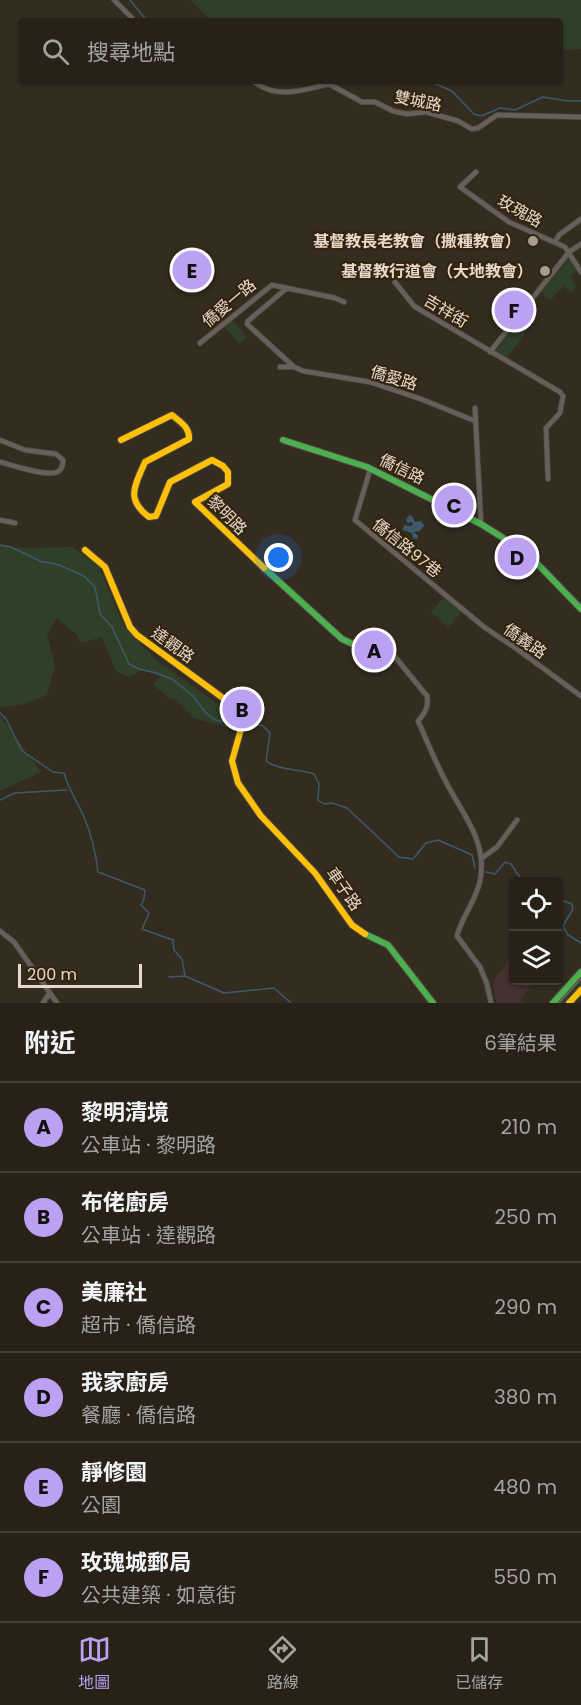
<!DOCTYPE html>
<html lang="zh-TW">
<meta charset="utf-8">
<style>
:root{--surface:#282118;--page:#302921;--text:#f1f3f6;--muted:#a5a3a2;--line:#443e37;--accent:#bca0f2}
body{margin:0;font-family:Poppins,"Noto Sans TC",sans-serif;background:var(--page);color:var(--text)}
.controls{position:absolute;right:18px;bottom:18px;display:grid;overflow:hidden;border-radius:6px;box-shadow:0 2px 4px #0004}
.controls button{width:54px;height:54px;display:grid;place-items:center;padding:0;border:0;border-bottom:2px solid var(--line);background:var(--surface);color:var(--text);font:30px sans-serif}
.scale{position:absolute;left:18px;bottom:15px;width:124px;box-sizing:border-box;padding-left:6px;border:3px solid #e4d9cc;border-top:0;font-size:16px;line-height:21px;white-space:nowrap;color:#e4d9cc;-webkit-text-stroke:4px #33240e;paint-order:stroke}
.you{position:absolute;left:279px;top:558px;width:21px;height:21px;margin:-15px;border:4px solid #fff;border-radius:50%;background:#1a73e8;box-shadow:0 0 0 9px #1a73e833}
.badge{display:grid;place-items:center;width:39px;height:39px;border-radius:50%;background:var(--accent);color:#111;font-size:20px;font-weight:700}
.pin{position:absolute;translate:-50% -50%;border:3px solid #fff;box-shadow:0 2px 6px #0006}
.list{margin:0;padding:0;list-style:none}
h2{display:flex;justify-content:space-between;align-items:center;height:78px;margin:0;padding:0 24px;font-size:26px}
h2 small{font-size:20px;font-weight:400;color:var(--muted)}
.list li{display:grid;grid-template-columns:39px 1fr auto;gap:18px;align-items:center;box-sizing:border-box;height:90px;padding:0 24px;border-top:2px solid var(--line)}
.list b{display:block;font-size:22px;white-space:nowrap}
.list p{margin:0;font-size:20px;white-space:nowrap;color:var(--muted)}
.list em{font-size:20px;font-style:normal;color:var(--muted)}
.icon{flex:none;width:33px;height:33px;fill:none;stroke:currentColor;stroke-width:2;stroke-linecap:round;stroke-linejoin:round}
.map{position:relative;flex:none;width:581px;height:1003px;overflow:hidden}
.search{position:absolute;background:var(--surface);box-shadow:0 2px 4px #0004;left:18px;right:18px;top:18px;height:66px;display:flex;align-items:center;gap:15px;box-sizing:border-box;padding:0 21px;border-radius:6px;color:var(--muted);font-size:22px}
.sheet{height:618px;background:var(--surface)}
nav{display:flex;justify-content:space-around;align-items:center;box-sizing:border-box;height:84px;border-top:2px solid var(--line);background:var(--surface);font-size:16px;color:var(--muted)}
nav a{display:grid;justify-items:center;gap:3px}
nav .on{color:var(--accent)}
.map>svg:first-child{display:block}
.medical{fill:#45312f}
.green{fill:#303f28}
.water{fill:#3b5a6e}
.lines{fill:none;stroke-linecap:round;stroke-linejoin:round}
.stream{stroke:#3b5a6e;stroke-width:1.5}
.street-casing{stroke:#4f473d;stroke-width:6}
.fast-casing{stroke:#4f473d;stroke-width:8}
.slow-casing{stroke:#4f473d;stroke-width:8}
.street{stroke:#675f5c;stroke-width:4.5}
.fast{stroke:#4caf50;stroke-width:6}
.slow{stroke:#ffc107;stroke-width:6}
.tram{stroke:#6f6863;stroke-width:1.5}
.poi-dot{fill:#a79c90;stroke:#33240e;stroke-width:2}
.labels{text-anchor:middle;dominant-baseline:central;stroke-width:4.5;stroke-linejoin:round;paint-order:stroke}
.street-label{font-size:16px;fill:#e4d9cc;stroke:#33240e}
.poi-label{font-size:16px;font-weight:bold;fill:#e4d9cc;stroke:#33240e;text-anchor:end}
</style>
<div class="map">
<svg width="581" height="1003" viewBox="0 0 581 1003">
<rect width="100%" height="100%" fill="#352c20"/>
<path class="medical" d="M513,956L514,981H534L520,1000L524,1003H496L493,981Z"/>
<path class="green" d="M190,0H581V49L560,50V21H211Z
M568,259L572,261L577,271L571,276L576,287L571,293L563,286L551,300L541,292Z
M232,319L247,337L239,344L224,326Z
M517,321L528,330L506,359L497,352V349Z
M0,546L11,548L72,547L99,567L124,626L155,659L214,701L236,720V730L193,718L176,700L169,698L153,685L160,677L143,670L128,677L115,670L102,637L81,643L77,635L57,618L47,634L55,666L47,695L22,705L1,707L0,710Z
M444,597L462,612L448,628L431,612Z
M0,716L41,772L0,791Z
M581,976V986L566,1003H557Z"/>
<path class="water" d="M409,515L412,516L415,522L421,521L424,526L420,531L414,532L418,536L417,539L413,538L412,533L402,530L405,525L410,526L413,525L412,522L408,523L406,520Z"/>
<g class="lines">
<path class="stream" d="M130,0L147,21
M293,81L301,83L305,81
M429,81L452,91L474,114L481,116L500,108L515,110L543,97L568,101H581
M0,545L11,547L40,561L59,565L84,576L95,587L100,614L112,627L129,664L139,669L157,673L172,679L192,695L206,713L215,720L240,725
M0,713L6,719L22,751L53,772L64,773C69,791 77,801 84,817C91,834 96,854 98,872L145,890L144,899L141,905L149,913L142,929L173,940L174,950L182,959L185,976L224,993L274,988L291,1003
M244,726L262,725L270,733L266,761C278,770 299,769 314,774L319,784L318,800L324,804L332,803L347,808L399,857L413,859L426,843L438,840L472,855L475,868
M0,800L15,793L67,790
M486,872L495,874L505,862L511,864L523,882
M558,899L572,904L573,909L563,926L568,935L581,943
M169,977L185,976"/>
<g class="street-casing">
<path id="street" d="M114,0L135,21
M253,81C277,100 302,90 329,84L362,102H375L393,111L407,114L426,112L458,121L472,129L478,128L497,115L581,117
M476,172L460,187L509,222L565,247L581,272
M555,242L559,235L581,219
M395,282L414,306L422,311L560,392L563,396L560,413L546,428L548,479
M287,288L248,321L247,324L294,367L303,371L370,382L421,399L475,421
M200,343L272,285L335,298L344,302
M490,352L569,252L581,244
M280,367H294
M475,408L481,524
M0,440L25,450L56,454L63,460C63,465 62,470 57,472C46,477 12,465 0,462
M370,470L355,520L484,627L517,649L581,696
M0,520L15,523
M354,643L369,640
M381,643L387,647L427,696C429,707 425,713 418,721C427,741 435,761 445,780C462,814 488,841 480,881C476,901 462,916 457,936L480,967L487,984L491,1003
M482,858L497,847L517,820
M0,931L14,942L57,1003
M43,1003L49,994"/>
</g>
<g class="fast-casing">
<path id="fast" d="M283,440L367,467L481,524L527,553L581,609
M264,568L342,639L355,645L375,648L381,645L380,638L372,636L369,640V645
M365,934L388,945L433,1003
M553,1003L581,972"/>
</g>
<g class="slow-casing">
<path id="slow" d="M121,440L172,415C180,422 190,427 189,439L145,462C135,486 125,499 149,517L156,516L170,482L212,460L223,466L228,472V484L195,502L264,568
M85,550L105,567L130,627L137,635L238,709L241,729L232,761L238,783L261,816L315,873L352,925L365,934
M569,1003L581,990"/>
</g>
<use href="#street" class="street"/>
<use href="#fast" class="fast"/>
<use href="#slow" class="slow"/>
<path class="tram" d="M559,1003L581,979"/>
</g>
<g class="poi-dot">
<circle cx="533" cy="241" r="6"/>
<circle cx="545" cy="271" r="6"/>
</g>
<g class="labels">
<g class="street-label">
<text transform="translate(418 101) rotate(11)">雙城路</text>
<text transform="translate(520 211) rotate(29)">玫瑰路</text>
<text transform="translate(229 303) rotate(-40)">僑愛一路</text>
<text transform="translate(446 311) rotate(31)">吉祥街</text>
<text transform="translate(394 378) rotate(17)">僑愛路</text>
<text transform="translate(402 469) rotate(26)">僑信路</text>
<text transform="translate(227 515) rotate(45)">黎明路</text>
<text transform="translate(407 548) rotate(39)">僑信路97巷</text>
<text transform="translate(525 641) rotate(35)">僑義路</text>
<text transform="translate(173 645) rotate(36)">達觀路</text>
<text transform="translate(344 889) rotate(55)">車子路</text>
</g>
<g class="poi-label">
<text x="521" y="241">基督教長老教會（撒種教會）</text>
<text x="533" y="271">基督教行道會（大地教會）</text>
</g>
</g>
</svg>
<div class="controls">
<button><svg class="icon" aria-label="locate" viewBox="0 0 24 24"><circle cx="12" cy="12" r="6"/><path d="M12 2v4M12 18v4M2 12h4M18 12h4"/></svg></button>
<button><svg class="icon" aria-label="layers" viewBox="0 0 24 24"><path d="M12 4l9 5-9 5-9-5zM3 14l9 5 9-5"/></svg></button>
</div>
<div class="scale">200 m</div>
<div class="you"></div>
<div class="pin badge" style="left:374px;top:650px">A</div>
<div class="pin badge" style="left:242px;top:709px">B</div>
<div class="pin badge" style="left:454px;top:505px">C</div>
<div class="pin badge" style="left:517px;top:557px">D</div>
<div class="pin badge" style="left:192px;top:270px">E</div>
<div class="pin badge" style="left:514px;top:310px">F</div>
<div class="search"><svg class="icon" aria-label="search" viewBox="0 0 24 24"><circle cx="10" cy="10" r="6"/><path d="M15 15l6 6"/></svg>搜尋地點</div>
</div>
<section class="sheet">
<h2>附近<small>6筆結果</small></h2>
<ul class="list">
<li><span class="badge">A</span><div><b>黎明清境</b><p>公車站 · 黎明路</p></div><em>210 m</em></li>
<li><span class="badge">B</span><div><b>布佬廚房</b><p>公車站 · 達觀路</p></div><em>250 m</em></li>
<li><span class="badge">C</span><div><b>美廉社</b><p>超市 · 僑信路</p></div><em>290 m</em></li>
<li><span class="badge">D</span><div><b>我家廚房</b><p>餐廳 · 僑信路</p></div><em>380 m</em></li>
<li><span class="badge">E</span><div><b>靜修園</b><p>公園</p></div><em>480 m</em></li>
<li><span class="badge">F</span><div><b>玫瑰城郵局</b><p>公共建築 · 如意街</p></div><em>550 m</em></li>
</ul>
</section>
<nav>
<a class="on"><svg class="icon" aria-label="map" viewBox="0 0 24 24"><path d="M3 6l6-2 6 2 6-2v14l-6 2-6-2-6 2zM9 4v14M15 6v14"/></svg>地圖</a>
<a><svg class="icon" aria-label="directions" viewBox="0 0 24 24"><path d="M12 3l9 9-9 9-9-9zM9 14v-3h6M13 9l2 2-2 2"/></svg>路線</a>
<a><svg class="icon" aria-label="saved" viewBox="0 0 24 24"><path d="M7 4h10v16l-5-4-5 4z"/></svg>已儲存</a>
</nav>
